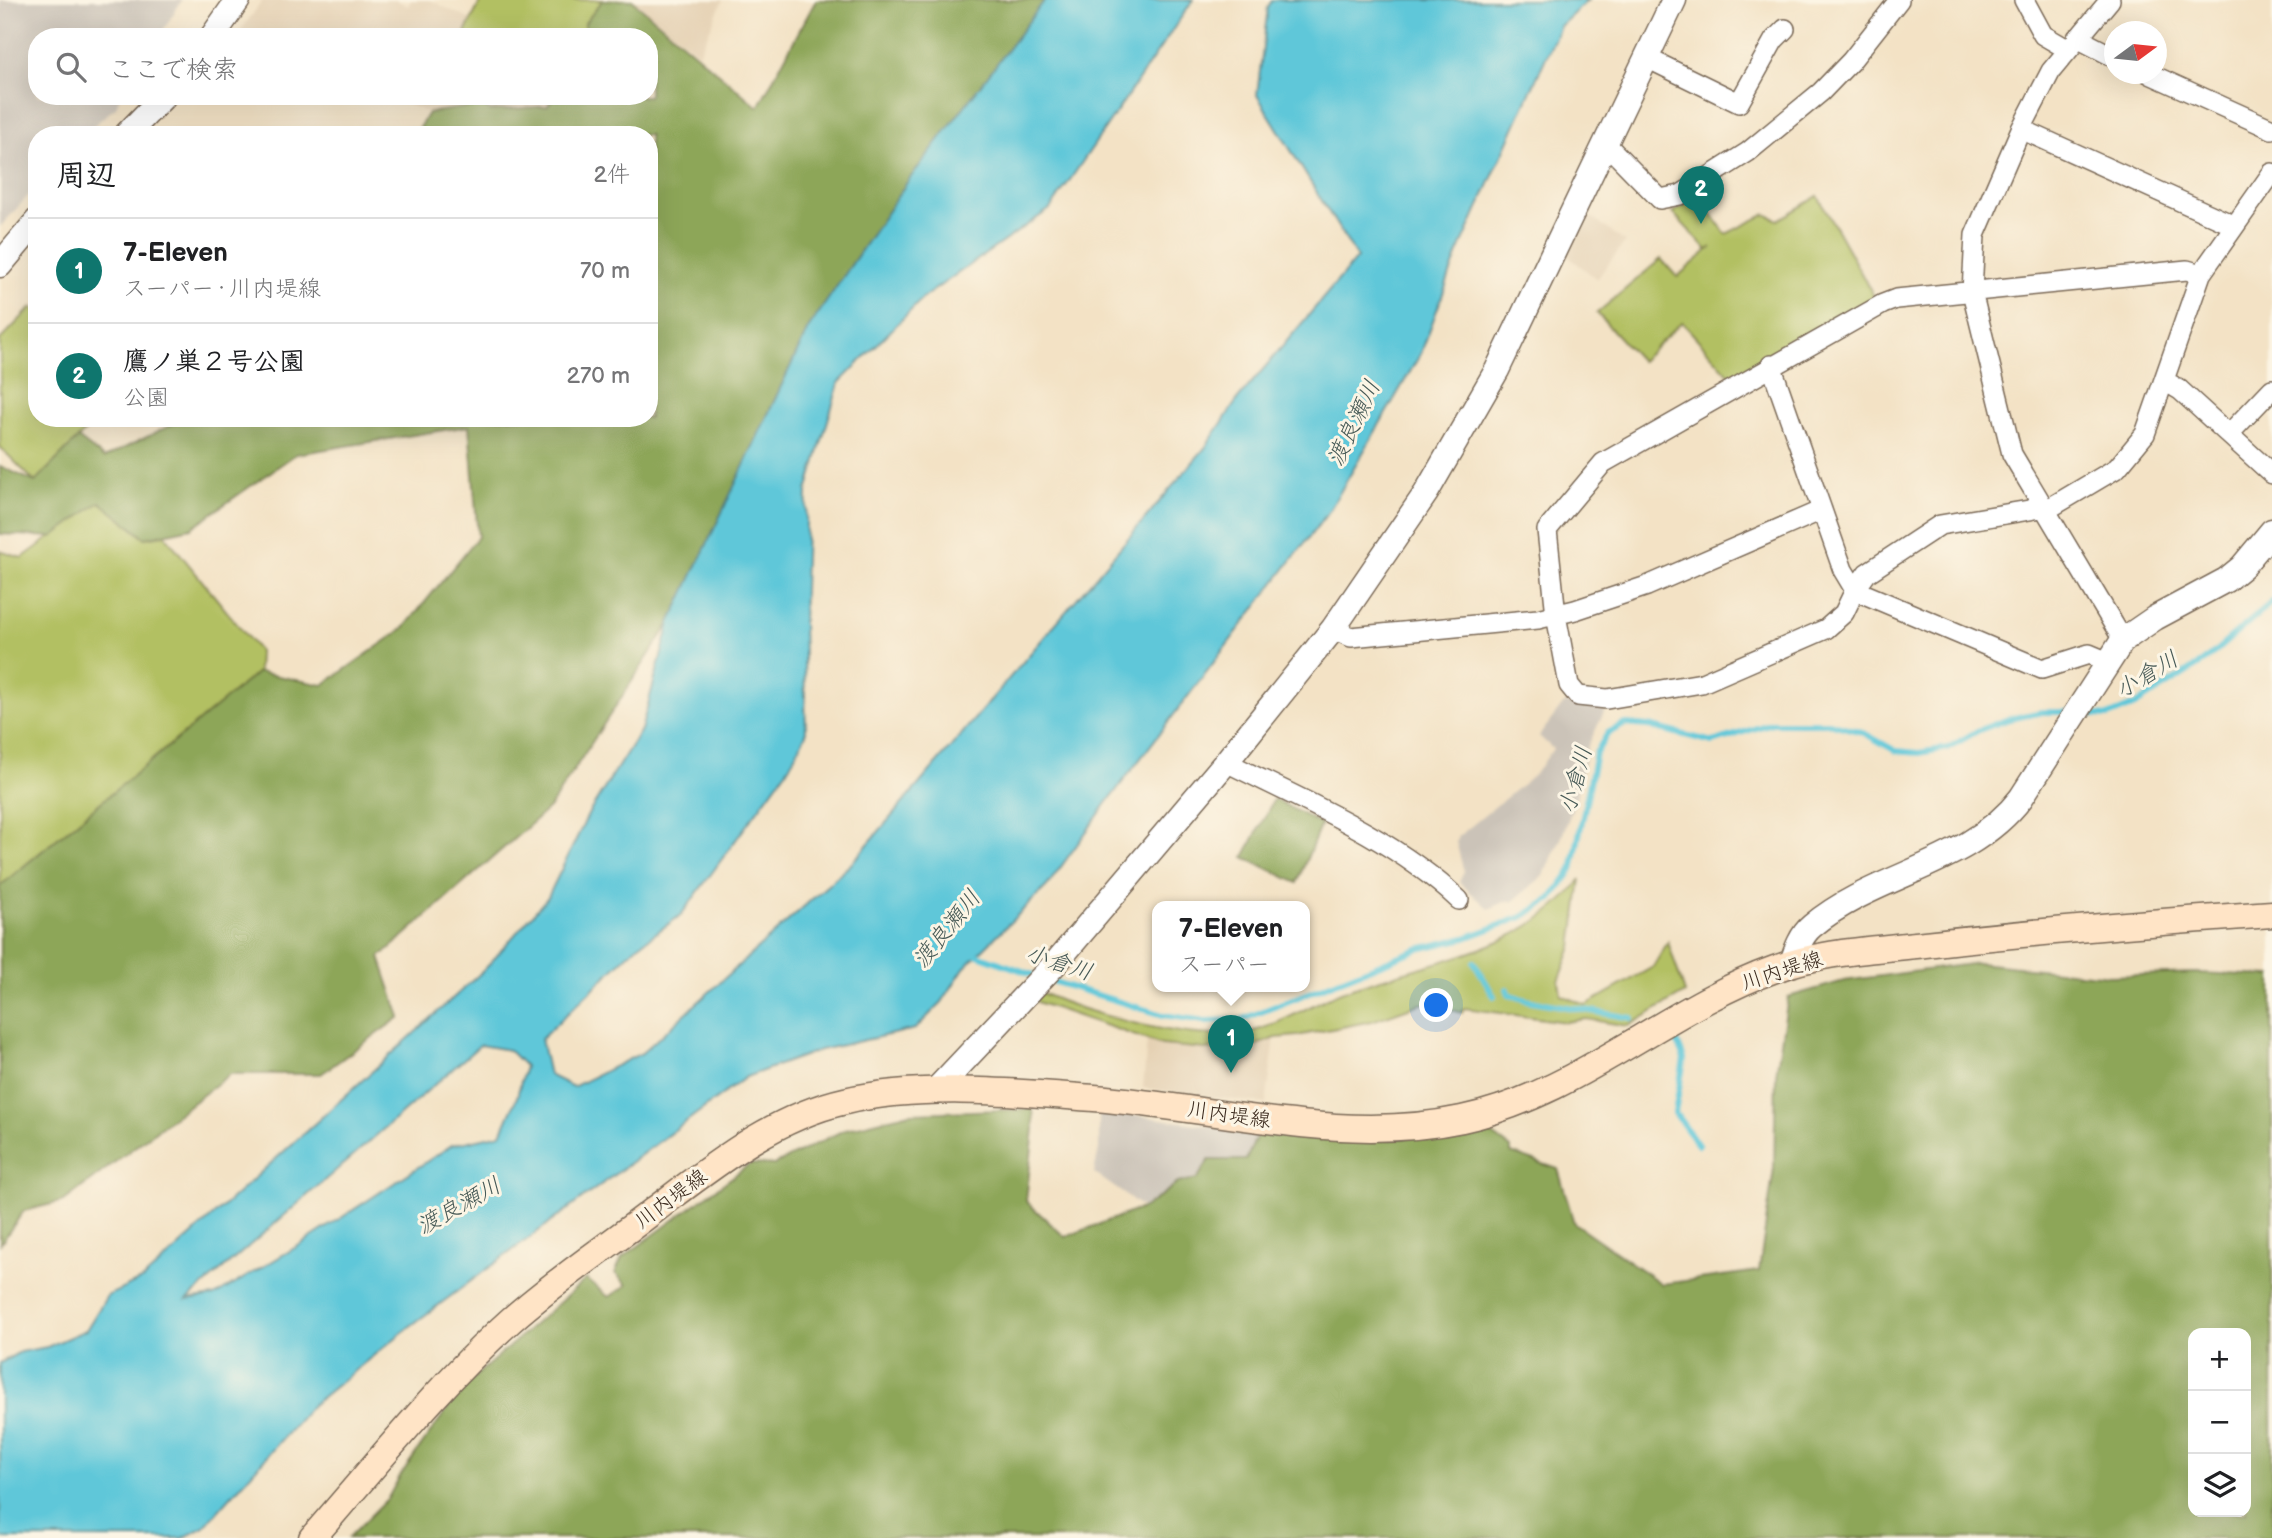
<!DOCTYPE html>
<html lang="ja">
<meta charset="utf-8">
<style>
:root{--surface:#fff;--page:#f6f6f6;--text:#202124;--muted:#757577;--line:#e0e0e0;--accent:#0f766e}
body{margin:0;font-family:"Balsamiq Sans","Klee One",sans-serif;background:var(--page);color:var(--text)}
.controls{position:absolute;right:21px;bottom:21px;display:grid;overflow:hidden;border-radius:14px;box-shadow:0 7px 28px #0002}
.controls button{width:63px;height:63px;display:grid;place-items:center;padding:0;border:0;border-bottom:2px solid var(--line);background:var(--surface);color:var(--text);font:35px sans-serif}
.compass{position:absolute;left:2104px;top:21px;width:63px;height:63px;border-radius:50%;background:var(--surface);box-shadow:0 7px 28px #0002;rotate:75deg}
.you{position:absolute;left:1437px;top:1006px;width:24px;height:24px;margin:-18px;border:5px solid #fff;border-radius:50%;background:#1a73e8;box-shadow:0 0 0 10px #1a73e833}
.badge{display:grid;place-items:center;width:46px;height:46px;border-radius:50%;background:var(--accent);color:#fff;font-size:23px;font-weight:700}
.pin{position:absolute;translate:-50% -58px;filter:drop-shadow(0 2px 4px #0008)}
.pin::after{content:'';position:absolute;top:37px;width:24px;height:21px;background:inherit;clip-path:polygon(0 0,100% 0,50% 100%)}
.popup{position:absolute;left:1152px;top:901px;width:158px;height:91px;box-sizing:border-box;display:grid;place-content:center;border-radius:14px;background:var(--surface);filter:drop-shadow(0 2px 5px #0005);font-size:23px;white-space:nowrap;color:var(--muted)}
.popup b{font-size:26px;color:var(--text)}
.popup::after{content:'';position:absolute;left:50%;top:100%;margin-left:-14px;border:14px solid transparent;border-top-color:var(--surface)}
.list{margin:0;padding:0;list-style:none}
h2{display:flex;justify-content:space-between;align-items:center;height:91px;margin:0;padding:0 28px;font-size:30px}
h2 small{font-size:23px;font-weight:400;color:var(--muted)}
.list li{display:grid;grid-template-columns:46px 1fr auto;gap:21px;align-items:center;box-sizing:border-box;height:105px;padding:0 28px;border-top:2px solid var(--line)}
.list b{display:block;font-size:26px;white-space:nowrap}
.list p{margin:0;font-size:23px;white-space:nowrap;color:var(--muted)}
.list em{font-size:23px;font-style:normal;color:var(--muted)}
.icon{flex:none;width:38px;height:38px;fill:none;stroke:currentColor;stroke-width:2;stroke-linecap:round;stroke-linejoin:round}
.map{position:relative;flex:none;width:2272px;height:1538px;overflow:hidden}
.search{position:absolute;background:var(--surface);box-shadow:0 7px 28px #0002;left:28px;top:28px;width:630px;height:77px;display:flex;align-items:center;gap:18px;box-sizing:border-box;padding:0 24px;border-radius:28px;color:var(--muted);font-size:26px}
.panel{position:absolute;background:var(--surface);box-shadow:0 7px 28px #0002;left:28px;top:126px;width:630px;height:301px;border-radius:28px}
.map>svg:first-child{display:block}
.built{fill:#e5d1b4}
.industrial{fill:#cbc3b8}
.green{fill:#b2c062;stroke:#767540;stroke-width:2}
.forest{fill:#8da658;stroke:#64683b;stroke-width:2;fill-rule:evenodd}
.water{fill:#5ec7d9;stroke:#4c787c;stroke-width:2;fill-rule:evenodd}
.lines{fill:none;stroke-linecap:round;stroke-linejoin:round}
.stream{stroke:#5ec7d9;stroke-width:6}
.minor-casing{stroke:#7b6a58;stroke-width:22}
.tertiary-casing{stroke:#7b6a58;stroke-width:27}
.secondary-casing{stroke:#7b6a58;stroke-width:29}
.minor{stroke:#fff;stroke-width:19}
.tertiary{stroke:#fff;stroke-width:24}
.secondary{stroke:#ffe4c6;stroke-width:26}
.labels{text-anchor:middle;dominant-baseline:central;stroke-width:6;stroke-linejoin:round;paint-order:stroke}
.street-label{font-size:21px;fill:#3b2a1e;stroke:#fcf5e5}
.water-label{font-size:23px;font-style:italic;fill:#465956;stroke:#fcf5e5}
</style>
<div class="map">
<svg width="2272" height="1538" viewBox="0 0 2272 1538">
<rect width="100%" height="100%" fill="#fcf5e5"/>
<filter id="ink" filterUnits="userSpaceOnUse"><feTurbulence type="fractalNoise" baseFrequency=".0143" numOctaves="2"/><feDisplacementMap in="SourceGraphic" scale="14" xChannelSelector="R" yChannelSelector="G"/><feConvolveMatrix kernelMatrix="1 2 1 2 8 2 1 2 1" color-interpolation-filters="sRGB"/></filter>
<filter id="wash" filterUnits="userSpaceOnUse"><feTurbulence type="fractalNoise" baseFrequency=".00686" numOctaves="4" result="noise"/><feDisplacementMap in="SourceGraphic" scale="28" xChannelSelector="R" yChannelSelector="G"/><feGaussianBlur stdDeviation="1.57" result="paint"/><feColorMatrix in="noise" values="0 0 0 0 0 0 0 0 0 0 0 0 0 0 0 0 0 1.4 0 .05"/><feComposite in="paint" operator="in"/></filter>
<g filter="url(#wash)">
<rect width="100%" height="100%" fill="#f3e2c5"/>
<path class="built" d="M263,0H396L408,6L411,0H430L471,20L481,0H603L585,23V37H236Z
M632,0H723L699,53Z
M389,96H555L548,106L490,111L482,105L428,113Z
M1584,211L1625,242L1597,279L1565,254Z
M1275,1038L1266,1104L1143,1088L1147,1040L1162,1045L1245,1049Z"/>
<path class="industrial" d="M0,0H182L159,37H37V96H120L116,107L82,135H37V186L0,227V234Z
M1564,703L1607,706L1587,748L1577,796L1561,839L1543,876L1512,902L1509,900L1489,909L1459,882L1464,872L1456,842L1459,836L1535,774L1553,749L1539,736Z
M1099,1110L1257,1133L1247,1160H1209L1197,1179L1144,1208L1094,1173L1099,1149Z"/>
<path class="green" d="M481,0H603L585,23V37H463Z
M434,96H555L552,100L488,99L431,103Z
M1699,196L1726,234L1766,214L1778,220L1818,196L1875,298L1834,317L1732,378L1682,322L1641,361L1597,313L1661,259L1677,277L1712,247L1707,250L1673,213Z
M32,307L37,312V418H98L35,482L0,447V340Z
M100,501L144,538L165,535L259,651L258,672L0,886V992V551L22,558Z
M1581,879L1572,947L1559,981L1561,995L1586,1005L1653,967L1668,942L1685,993L1628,1026L1586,1019L1566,1022L1464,1008L1462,1013L1431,1003L1420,1004L1372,1021L1297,1036L1276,1038L1245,1049L1227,1051L1162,1045L1034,1001L1042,993C1091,1015 1174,1037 1228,1035C1269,1034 1304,1007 1341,992C1423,961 1526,954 1581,879Z"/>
<path class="forest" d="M603,0H632L758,107L816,0H1045L908,181L808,329L670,623L549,808L380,957L400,1017L321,1074H230L64,1201L24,1211L0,1244V886L258,672L323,685L404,628L478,537L469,426L296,454L191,528L145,538L100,502L52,537L0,534V466L35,482L78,438L104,458L185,418H649V135L415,134L428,113L482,105L490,111L547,106L555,96H649V37H585V23Z
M1274,799L1321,824L1297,883L1244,857Z
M1978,963L2110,976L2196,973L2272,976V1538H348L388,1498L400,1476L462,1388L586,1279L609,1297L627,1285L615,1273L622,1258L750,1164L774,1165L846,1129L910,1113L1033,1109L1034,1129L1026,1201L1065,1237L1145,1207L1178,1183L1197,1179L1209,1160H1246L1258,1133C1335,1140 1409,1142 1486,1130L1511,1148V1153L1558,1169L1574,1223L1662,1284L1759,1271L1774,1168L1776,1074L1788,997L1844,981ZM2193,1333H2246V1512H2193Z"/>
<path class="water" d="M1045,0H1193L1050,209L924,297L839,383L807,491L803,623L806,734L789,767L681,915L635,948L541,1039L549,1075L573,1087L642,1053L852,863L1205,448L1238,399L1357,258L1257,95L1268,7L1272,0H1588L1560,26L1458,253L1421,353L1329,511L1115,792L1047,886L964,968L942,1002L915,1029L820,1050L746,1077L409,1327L312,1405L204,1527L183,1538H0V1363L20,1352L47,1347L86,1330L107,1296L143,1279L172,1253L484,970L548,897L589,813L641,730L670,623L808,329L908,181ZM480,1045L509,1050L525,1066L517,1097L501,1134L452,1145L303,1243L214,1296L187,1300Z"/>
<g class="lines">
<path class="stream" d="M2084,714L2108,716L2135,705L2203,662L2272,602
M972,953L1034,975
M1474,962L1494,996
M1048,980L1163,1015L1205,1021L1241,1020L1418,949L1465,938L1522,917L1551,899L1572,870L1596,753L1608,733L1625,724L1648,726L1713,742L1772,723H1829L1862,732L1896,751L1919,753L1948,748L1979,730L2009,719L2042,712H2070
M1507,989L1509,994L1526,1000L1632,1018
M1676,1039L1684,1059L1675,1113L1698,1145"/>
</g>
</g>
<g filter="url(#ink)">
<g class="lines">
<g class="minor-casing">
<path id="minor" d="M2024,0L2043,35L2067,49
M2110,0L2051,71L2021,129L1975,235L1972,292L2012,454L2123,640
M2077,38L2114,57
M1647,58L1739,103L1774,40L1785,29
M2150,74L2272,129
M2021,129L2233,225
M1606,144L1660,199L1680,195L1748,152L1821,92L1851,61L1899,0
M2201,274L2187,270L1896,299L1883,304L1603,463L1547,530L1556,615L1569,685L1578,696L1607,699L1702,683L1826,629L1844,613L1855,590L1867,573L1940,525L2053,506L2117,468L2145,434L2201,274L2272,173
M1771,365L1843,570L1855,590L2042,669L2089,654L2108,662
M2165,381L2180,390L2272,474
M2229,434L2272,389
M1333,629L1351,637L1538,619L1575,610L1647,586L1822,510
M1226,762C1306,802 1393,838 1459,900"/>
</g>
<g class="tertiary-casing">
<path id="tertiary" d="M212,37L238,0
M126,135L164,96
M0,265L37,221
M1792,963C1796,950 1801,935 1812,926C1875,873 1969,866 2021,798L2123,640L2155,618L2226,580L2242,567L2272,531
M935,1091L1054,965L1226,762L1333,629L1426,493L1497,370L1674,0"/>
</g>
<g class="secondary-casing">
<path id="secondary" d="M312,1538C376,1465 438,1386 510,1321C556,1280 608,1246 657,1208C714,1165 774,1117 845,1101C923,1083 1015,1092 1094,1098C1216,1107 1340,1145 1462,1119C1577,1095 1666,1008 1775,969C1823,951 1875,950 1925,944C2041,931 2156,922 2272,914"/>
</g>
<use href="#minor" class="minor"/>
<use href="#tertiary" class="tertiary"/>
<use href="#secondary" class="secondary"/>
</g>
</g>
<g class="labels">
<g class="street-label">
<text transform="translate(1782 971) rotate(-18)">川内堤線</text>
<text transform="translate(1229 1115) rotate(8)">川内堤線</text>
<text transform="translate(671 1199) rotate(-37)">川内堤線</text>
</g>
<g class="water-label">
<text transform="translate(1354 423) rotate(-64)">渡良瀬川</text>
<text transform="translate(2147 675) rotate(-31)">小倉川</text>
<text transform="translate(1576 780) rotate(-75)">小倉川</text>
<text transform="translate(947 929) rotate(-51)">渡良瀬川</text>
<text transform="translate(1059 963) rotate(18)">小倉川</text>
<text transform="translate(459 1206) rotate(-29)">渡良瀬川</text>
</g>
</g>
</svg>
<div class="controls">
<button>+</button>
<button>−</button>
<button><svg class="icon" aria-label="layers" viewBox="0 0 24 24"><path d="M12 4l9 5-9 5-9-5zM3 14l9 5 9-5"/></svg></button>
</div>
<svg class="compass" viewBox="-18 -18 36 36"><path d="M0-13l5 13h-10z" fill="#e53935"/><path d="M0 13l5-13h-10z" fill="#757577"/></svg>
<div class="you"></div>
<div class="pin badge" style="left:1231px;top:1073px">1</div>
<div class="popup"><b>7-Eleven</b>スーパー</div>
<div class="pin badge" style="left:1701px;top:224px">2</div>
<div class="search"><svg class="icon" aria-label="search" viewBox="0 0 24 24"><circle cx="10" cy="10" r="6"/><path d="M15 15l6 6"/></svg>ここで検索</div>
<section class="panel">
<h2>周辺<small>2件</small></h2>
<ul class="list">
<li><span class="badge">1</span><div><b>7-Eleven</b><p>スーパー · 川内堤線</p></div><em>70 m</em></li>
<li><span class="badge">2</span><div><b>鷹ノ巣２号公園</b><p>公園</p></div><em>270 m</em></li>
</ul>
</section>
</div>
